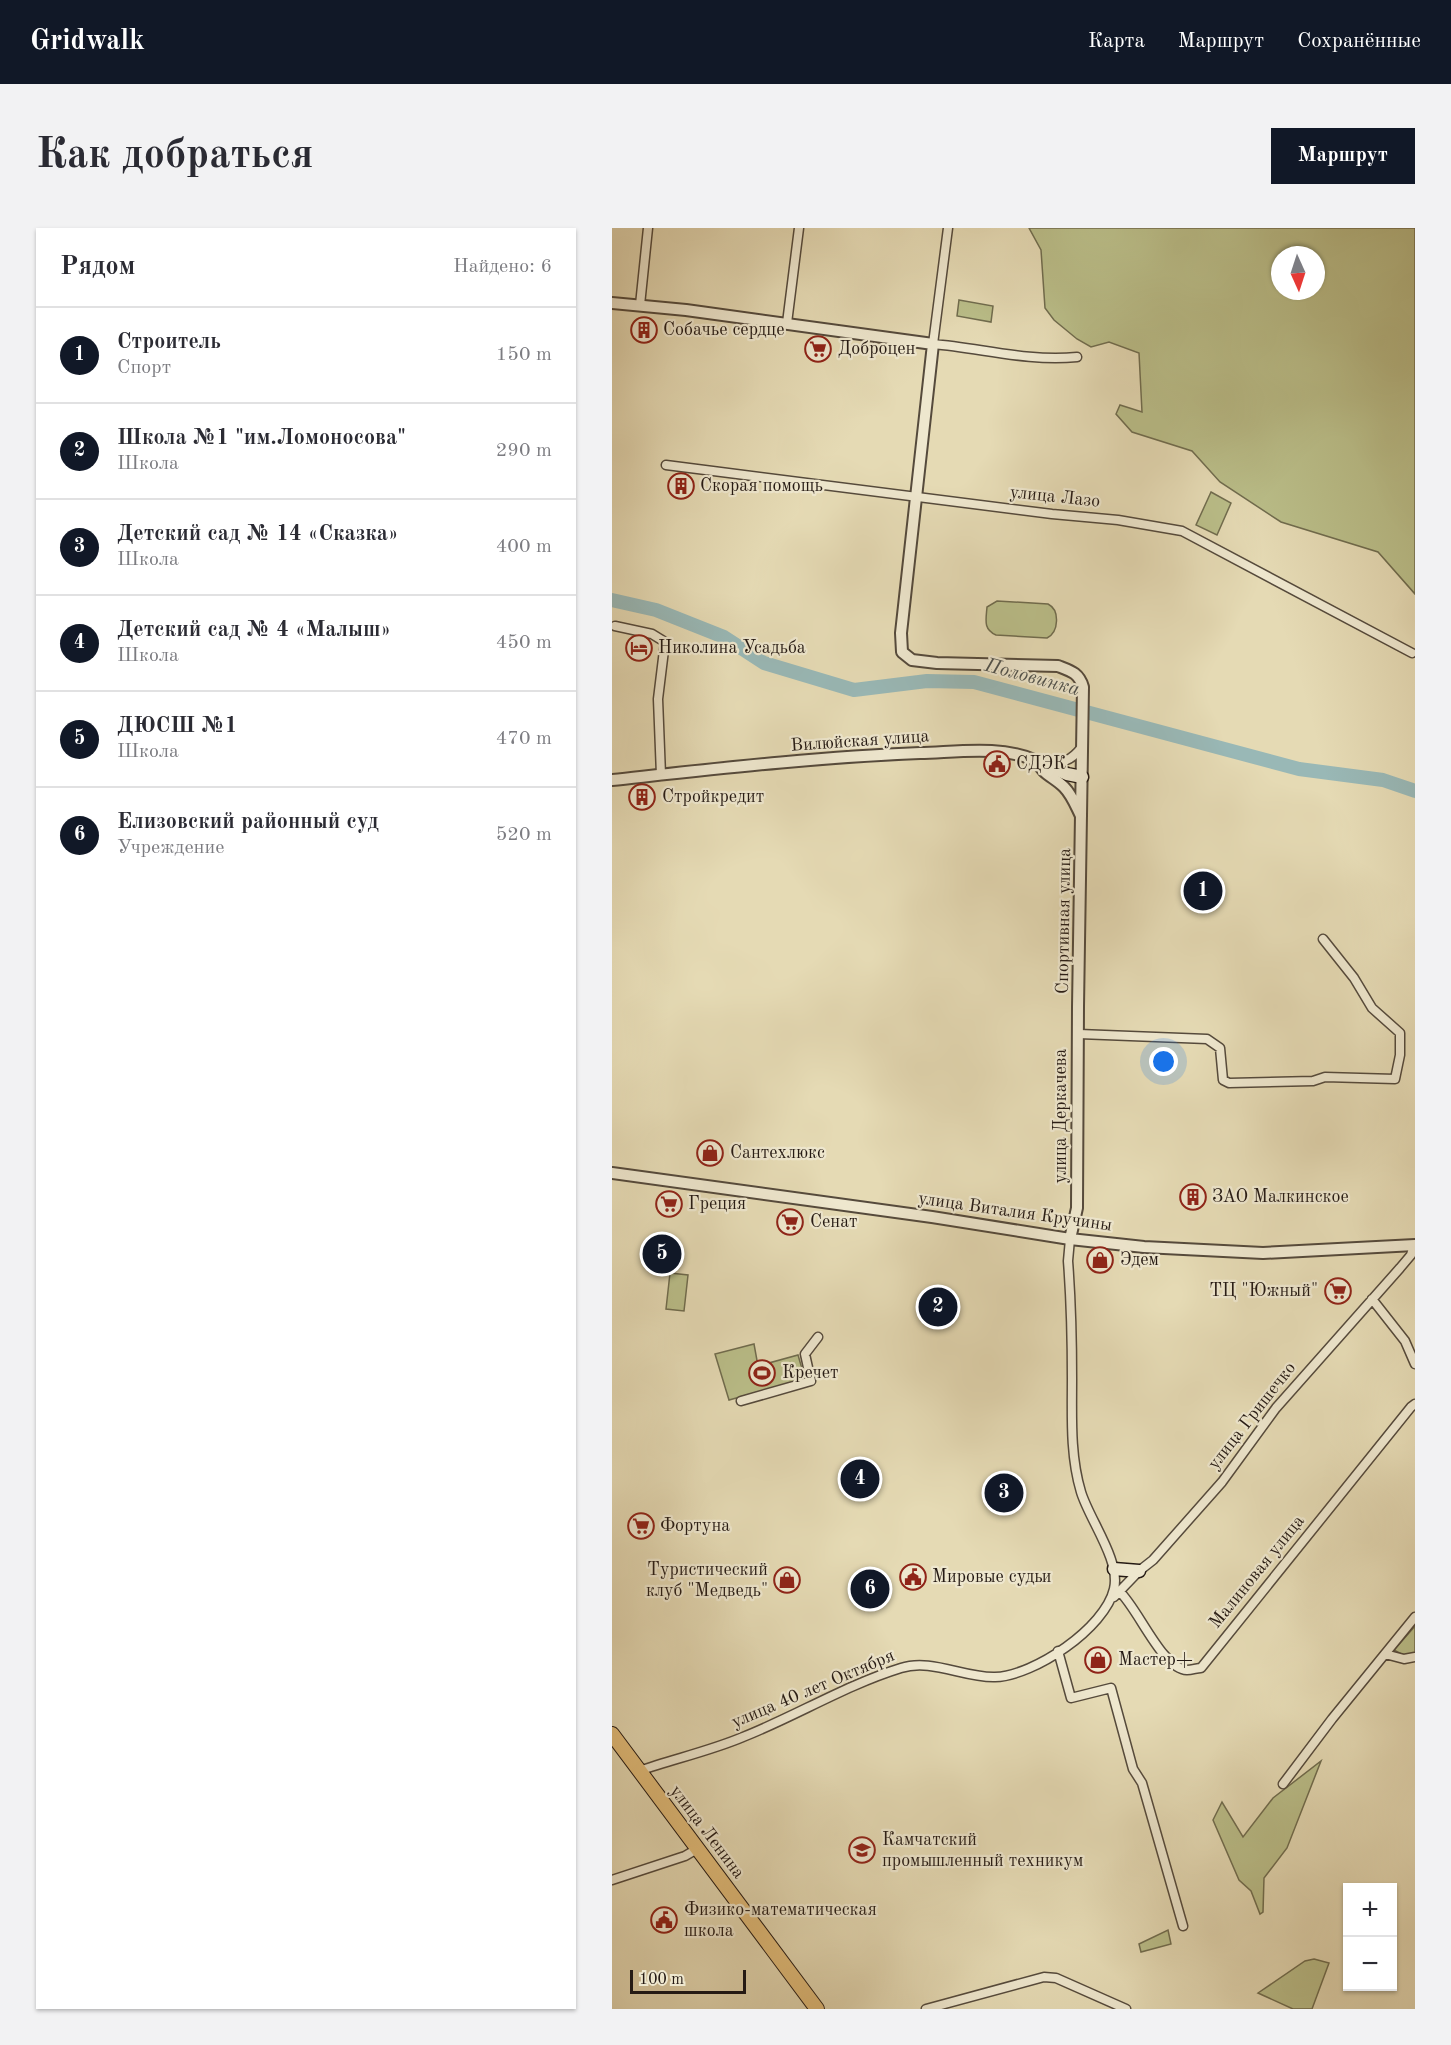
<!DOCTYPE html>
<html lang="ru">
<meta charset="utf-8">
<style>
:root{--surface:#fff;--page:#f2f2f3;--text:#2b2b33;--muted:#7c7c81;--line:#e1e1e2;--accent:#111827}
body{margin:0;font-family:"Old Standard TT",serif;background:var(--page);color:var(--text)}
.controls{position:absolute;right:18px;bottom:18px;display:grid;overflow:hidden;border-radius:0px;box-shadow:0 2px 4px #0004}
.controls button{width:54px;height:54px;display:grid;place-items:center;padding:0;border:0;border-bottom:2px solid var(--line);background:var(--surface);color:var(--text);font:30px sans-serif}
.compass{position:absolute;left:659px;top:18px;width:54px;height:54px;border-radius:50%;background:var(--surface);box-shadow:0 2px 4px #0004;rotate:177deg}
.scale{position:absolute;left:18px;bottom:15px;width:116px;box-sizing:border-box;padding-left:6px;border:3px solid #251a14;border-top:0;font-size:16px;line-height:21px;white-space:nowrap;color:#251a14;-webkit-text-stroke:4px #eee7ce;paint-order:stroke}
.you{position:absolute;left:552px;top:834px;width:21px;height:21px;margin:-15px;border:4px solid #fff;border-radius:50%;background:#1a73e8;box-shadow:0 0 0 9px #1a73e833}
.badge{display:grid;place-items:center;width:39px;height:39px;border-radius:50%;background:var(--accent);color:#fff;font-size:20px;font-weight:700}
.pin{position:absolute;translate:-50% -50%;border:3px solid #fff;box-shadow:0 2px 6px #0006}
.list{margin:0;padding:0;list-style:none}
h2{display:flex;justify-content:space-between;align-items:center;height:78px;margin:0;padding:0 24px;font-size:26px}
h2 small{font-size:20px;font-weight:400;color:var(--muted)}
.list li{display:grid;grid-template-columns:39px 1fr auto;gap:18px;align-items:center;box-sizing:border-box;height:96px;padding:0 24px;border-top:2px solid var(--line)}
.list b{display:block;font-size:22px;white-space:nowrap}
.list p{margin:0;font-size:20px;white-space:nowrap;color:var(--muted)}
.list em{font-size:20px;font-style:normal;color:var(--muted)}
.map{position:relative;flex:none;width:803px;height:1781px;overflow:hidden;border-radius:0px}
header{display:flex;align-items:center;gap:36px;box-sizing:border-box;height:84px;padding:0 30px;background:var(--accent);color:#fff}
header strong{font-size:28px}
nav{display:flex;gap:33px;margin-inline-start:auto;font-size:21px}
.intro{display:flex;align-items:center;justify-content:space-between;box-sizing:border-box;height:144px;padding:0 36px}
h1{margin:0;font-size:42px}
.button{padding:15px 27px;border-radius:0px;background:var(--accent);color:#fff;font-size:21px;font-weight:700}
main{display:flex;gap:36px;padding:0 36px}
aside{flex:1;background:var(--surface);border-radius:0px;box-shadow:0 2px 4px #0004}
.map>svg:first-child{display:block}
.green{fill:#babe89;stroke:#706c4e;stroke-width:1.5;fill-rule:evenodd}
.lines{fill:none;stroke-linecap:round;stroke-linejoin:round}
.river{stroke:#99b8b6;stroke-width:14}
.minor-casing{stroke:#554a3c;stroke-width:11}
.tertiary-casing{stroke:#554a3c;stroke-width:14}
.secondary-casing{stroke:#251a14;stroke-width:15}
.primary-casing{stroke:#251a14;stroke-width:16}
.minor{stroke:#eee7ce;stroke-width:8}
.tertiary{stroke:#eee7ce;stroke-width:10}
.secondary{stroke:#eee7ce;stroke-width:12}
.primary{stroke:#e2bd7a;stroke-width:14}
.labels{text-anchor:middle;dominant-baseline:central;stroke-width:4.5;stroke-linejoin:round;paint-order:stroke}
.poi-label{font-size:18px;fill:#251a14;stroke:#eee7ce;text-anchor:start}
.street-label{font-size:18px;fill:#251a14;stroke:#eee7ce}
.water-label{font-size:20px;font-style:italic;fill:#4e514d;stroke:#eee7ce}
</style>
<header>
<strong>Gridwalk</strong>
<nav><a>Карта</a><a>Маршрут</a><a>Сохранённые</a></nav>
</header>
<div class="intro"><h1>Как добраться</h1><a class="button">Маршрут</a></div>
<main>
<aside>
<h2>Рядом<small>Найдено: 6</small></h2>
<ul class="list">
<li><span class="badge">1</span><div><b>Строитель</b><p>Спорт</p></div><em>150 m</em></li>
<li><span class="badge">2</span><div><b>Школа №1 &quot;им.Ломоносова&quot;</b><p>Школа</p></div><em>290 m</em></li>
<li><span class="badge">3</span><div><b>Детский сад № 14 «Сказка»</b><p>Школа</p></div><em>400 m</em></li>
<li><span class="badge">4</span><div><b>Детский сад № 4 «Малыш»</b><p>Школа</p></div><em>450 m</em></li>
<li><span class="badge">5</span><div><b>ДЮСШ №1</b><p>Школа</p></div><em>470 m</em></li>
<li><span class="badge">6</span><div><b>Елизовский районный суд</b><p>Учреждение</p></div><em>520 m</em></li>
</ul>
</aside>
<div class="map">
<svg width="803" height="1781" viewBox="0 0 803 1781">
<rect width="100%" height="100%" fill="#e5dab4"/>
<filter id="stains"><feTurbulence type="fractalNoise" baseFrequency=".00333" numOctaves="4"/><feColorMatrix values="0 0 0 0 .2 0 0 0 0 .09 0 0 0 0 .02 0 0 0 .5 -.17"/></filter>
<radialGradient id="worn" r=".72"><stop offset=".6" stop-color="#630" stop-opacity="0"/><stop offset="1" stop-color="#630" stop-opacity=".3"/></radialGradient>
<path class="green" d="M417,0H803V366L766,324L669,294L608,254L580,223L520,204L504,186L508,177L530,184L527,125L497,114L479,119L465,111L442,92L433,80L429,22ZM668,27H704V63H668Z
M347,72L381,78L379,94L345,88Z
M599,264L619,275L605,307L584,297Z
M385,373L436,376C448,382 447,404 435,410L384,407C371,401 374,392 375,379Z
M58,1045L76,1047L72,1083L54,1081Z
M142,1116L146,1138L186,1127L193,1151L117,1172L103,1126Z
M803,1398V1425L791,1427L782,1422Z
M709,1533L675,1620L652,1650L651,1684L648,1686L639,1663L627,1652L601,1592L610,1574L631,1609L661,1570Z
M556,1702L559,1716L529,1724L527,1716Z
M702,1731L717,1735L700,1781H681L646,1765L693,1733Z"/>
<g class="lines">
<path class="river" d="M0,372L44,382L112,409L152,435L242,462L315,453L362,454L687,541L771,552L803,563"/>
<g class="minor-casing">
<path id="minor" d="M336,0L321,116C369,120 416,134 465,129
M28,77L36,0
M175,95L187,0
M54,237L440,286L506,292L570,303L800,425
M3,398L40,406L53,414L46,471L49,547
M432,533C452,534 457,535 470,519
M467,806L595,811L608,820L611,852L617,855L701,853L713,849L783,851L788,827V805L760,780L742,750L711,711
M760,1071L793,1113L803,1136
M129,1173L199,1153L193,1126L206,1109
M507,1363C526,1380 550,1441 575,1442C580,1442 585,1440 589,1440L799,1179L803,1176
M502,1369L527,1343L541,1332L610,1254L664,1180L788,1040L799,1027L802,1017
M446,1423L459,1470L499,1460L521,1541L530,1555L571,1698
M773,1426L792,1431L803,1429
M27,1543C61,1531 98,1523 131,1509C184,1488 234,1457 289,1440C319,1430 352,1450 383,1449C422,1448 493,1400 502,1361C509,1333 477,1291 469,1264C458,1228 460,1188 460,1151C460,1112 459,1072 456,1033L458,1011
M671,1556L720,1491L803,1389
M0,1652L73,1628L85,1621
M314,1781L432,1749L444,1750L514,1781"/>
</g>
<g class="tertiary-casing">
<path id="tertiary" d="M0,75L74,82L321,116L289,405L290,424L300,432L325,435L446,438C459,443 467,445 471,459L466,779L465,980L458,1011
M0,552C102,541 205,529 308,525C346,524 390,517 425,533C430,546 442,549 452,559C460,567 464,578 469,588
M0,945L320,989L458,1011L532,1019L651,1025L803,1017"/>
</g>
<g class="secondary-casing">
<path id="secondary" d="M425,533L455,546L470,549
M502,1341L527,1343"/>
</g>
<g class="primary-casing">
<path id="primary" d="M0,1506L205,1781"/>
</g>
<use href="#minor" class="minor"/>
<use href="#tertiary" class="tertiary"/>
<use href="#secondary" class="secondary"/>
<use href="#primary" class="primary"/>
</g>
<defs>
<g id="building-ring" transform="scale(1.35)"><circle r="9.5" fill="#eee7ce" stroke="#8f2418" stroke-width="1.5"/><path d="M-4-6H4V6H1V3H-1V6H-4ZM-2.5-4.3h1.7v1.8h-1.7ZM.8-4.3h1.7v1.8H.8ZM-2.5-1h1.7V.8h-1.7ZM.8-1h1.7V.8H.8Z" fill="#8f2418"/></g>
<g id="supermarket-ring" transform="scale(1.35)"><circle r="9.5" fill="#eee7ce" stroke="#8f2418" stroke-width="1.5"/><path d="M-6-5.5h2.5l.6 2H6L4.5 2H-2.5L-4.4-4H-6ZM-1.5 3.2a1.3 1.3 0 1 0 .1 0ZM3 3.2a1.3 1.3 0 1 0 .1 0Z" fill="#8f2418"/></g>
<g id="hotel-ring" transform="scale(1.35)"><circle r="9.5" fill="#eee7ce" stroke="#8f2418" stroke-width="1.5"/><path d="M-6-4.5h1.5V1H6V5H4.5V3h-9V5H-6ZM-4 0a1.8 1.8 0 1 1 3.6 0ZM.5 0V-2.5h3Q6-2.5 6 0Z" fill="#8f2418"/></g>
<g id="civic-ring" transform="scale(1.35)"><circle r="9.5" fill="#eee7ce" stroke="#8f2418" stroke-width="1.5"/><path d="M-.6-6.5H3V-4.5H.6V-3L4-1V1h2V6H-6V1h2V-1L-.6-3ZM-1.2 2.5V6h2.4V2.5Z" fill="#8f2418"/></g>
<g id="shop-ring" transform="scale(1.35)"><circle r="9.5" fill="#eee7ce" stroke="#8f2418" stroke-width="1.5"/><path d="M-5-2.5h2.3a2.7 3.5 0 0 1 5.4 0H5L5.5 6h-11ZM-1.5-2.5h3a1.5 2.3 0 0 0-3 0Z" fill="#8f2418"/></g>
<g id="stadium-ring" transform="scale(1.35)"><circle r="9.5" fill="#eee7ce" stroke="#8f2418" stroke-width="1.5"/><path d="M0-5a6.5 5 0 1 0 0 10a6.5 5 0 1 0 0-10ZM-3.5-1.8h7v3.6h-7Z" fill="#8f2418"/></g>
<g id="university-ring" transform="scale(1.35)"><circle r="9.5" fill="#eee7ce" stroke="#8f2418" stroke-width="1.5"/><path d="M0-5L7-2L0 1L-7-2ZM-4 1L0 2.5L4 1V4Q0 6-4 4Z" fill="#8f2418"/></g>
</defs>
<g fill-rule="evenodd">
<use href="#building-ring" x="32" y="102"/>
<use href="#supermarket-ring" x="206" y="121"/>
<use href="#building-ring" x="69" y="258"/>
<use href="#hotel-ring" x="27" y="420"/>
<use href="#civic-ring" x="385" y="536"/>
<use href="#building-ring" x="30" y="569"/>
<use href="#shop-ring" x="98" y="925"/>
<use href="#building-ring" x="581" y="969"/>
<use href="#supermarket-ring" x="57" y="976"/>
<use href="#supermarket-ring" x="178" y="994"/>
<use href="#shop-ring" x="488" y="1032"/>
<use href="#supermarket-ring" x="726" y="1063"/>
<use href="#stadium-ring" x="150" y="1145"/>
<use href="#supermarket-ring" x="29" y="1298"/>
<use href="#civic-ring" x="301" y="1349"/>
<use href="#shop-ring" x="175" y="1352"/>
<use href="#shop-ring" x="486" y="1432"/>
<use href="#university-ring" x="250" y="1622"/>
<use href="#civic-ring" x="52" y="1692"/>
</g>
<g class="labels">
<g class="poi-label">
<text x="51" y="102">Собачье сердце</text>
<text x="226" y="121">Доброцен</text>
<text x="88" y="258">Скорая помощь</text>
<text x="46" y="420">Николина Усадьба</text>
<text x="404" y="536">СДЭК</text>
<text x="50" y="569">Стройкредит</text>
<text x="118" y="925">Сантехлюкс</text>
<text x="600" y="969">ЗАО Малкинское</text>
<text x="76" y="976">Греция</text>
<text x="198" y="994">Сенат</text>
<text x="508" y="1032">Эдем</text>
<text x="706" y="1063" text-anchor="end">ТЦ "Южный"</text>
<text x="170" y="1145">Кречет</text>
<text x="48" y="1298">Фортуна</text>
<text x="156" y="1342" text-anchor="end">Туристический<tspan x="156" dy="21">клуб "Медведь"</tspan></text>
<text x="320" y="1349">Мировые судьи</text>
<text x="506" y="1432">Мастер+</text>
<text x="270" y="1612">Камчатский<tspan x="270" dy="21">промышленный техникум</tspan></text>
<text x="72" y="1682">Физико-математическая<tspan x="72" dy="21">школа</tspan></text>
</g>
<g class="street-label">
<text transform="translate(443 269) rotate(6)">улица Лазо</text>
<text transform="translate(248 513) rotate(-4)">Вилюйская улица</text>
<text transform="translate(452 693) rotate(-89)">Спортивная улица</text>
<text transform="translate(449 888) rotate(-90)">улица Деркачева</text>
<text transform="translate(403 984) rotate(8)">улица Виталия Кручины</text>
<text transform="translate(640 1188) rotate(-52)">улица Гришечко</text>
<text transform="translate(645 1344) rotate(-51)">Малиновая улица</text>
<text transform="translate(201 1461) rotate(-23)">улица 40 лет Октября</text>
<text transform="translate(95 1604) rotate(53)">улица Ленина</text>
</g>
<g class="water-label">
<text transform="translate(420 450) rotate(15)">Половинка</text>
</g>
</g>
<rect width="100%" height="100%" filter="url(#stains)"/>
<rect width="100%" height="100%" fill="url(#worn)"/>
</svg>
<div class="controls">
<button>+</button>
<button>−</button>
</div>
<svg class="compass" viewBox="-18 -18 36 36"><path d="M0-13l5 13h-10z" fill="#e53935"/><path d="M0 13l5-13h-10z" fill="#7c7c81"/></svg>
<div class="scale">100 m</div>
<div class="you"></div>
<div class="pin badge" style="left:591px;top:663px">1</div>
<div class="pin badge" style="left:326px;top:1079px">2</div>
<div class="pin badge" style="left:392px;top:1265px">3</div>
<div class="pin badge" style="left:248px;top:1251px">4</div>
<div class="pin badge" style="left:50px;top:1026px">5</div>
<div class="pin badge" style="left:258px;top:1361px">6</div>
</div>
</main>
